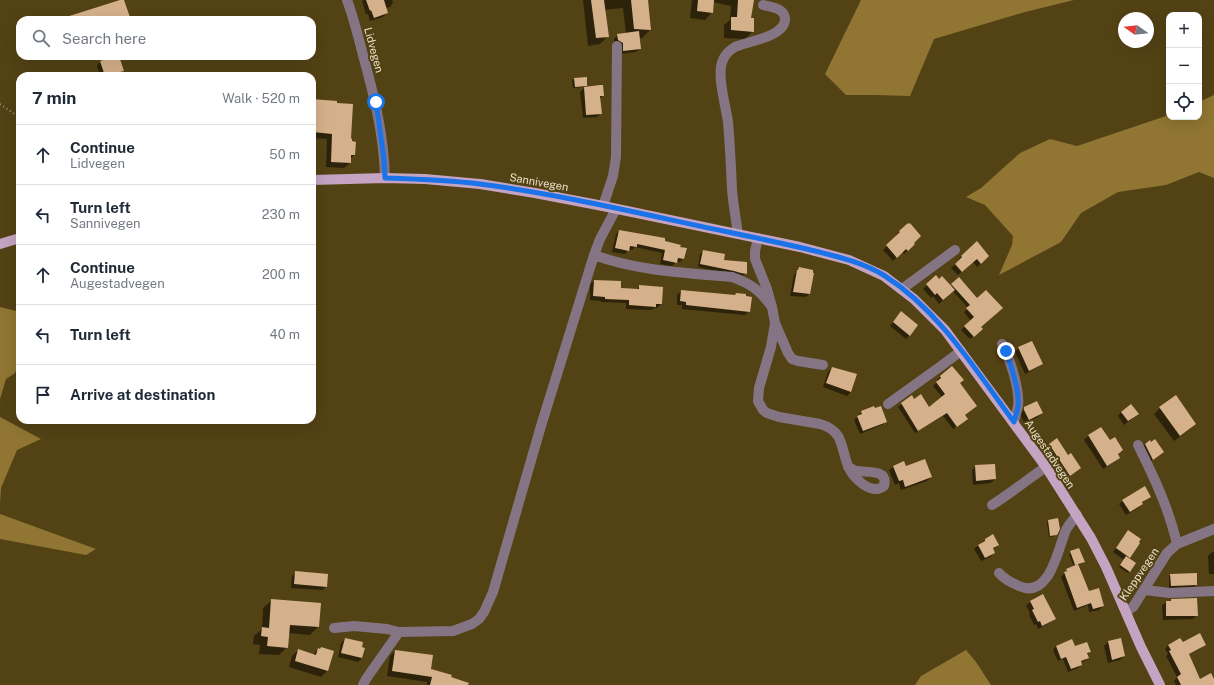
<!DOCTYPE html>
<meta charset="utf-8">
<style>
:root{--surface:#fff;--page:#f6f6f7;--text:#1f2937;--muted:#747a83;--line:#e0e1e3}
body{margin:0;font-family:"Public Sans",sans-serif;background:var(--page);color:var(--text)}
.controls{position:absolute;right:12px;top:12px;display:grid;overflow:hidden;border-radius:8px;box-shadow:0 4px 16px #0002}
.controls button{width:36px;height:36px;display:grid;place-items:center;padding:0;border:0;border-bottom:1px solid var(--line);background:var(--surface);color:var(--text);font:20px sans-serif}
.compass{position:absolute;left:1118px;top:12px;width:36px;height:36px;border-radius:50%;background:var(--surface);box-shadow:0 4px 16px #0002;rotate:285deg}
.stop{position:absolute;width:12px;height:12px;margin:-9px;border:3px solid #1a73e8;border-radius:50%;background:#fff}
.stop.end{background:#1a73e8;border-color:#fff;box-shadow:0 1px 4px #0008}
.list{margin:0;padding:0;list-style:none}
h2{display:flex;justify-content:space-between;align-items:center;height:52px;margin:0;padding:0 16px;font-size:17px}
h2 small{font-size:13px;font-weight:400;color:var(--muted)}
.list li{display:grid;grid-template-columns:26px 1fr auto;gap:12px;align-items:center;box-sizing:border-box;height:60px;padding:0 16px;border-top:1px solid var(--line)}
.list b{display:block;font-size:15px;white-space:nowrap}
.list p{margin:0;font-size:13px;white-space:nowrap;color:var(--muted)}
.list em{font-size:13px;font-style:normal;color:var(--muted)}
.icon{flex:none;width:22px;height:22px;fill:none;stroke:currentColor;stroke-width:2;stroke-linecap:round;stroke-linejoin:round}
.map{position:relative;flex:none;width:1214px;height:685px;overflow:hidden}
.search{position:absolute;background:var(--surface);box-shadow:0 4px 16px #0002;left:16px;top:16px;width:300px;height:44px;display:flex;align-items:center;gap:10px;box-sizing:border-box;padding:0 14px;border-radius:12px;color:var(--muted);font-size:15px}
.panel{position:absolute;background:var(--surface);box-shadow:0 4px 16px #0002;left:16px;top:72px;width:300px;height:352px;border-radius:12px}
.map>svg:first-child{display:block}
.forest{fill:#907632}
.shadow{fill:#0007}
.building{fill:#d5b18b}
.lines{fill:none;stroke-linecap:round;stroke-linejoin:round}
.path{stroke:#a29573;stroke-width:2;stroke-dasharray:1 3;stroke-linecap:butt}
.minor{stroke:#857584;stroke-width:10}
.major{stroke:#c4a4c2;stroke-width:10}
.route{stroke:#1a73e8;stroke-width:5}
.labels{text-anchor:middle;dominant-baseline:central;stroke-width:4;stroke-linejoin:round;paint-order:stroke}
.street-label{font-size:11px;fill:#e9e0c8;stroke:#534214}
</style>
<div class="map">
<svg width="1214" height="685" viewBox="0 0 1214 685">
<rect width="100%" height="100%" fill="#534214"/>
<path class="forest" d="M861,0H1074L1025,12L934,39L910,96L874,95H846L825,74Z
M1214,95V178L1199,172L1166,185L1118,192L1081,213L1061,242L999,275L1012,245L1013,236L985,205L966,197L981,188L1020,153L1050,139L1077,146L1169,115V117H1199V102Z
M0,307L20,312V358L15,373L6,379L0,399Z
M0,417L41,439L17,450L1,488L0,503Z
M0,514L96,549L86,555L0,539Z
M966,650L976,662L991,685H915L921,676Z"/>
<path class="shadow" d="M363,0H392L393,3L390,7L385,8L387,13L383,17L370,21L368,14H366L362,1Z
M583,0H647L650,30L642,38H639L640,49L636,52L620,54L614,44V39L618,35L626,34L623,8L604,10L608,36L600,44L588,46Z
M692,0H753L749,19L753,31L745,39L724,38V25L730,20L731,6L713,2L712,12L705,20L690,18Z
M118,57L123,71L119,74L114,76H100L97,66L100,62Z
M586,78V86L585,87L573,88L572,80L574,79Z
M584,88L603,95L600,99L601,113L597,117L583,118L580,92Z
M312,100L336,102L354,155L350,159V163L344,168L326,167L327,139L312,138Z
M908,224L912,243L910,248L904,254L902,252L893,261L883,250L897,237L896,235Z
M619,231L663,242L685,249L683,259L680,262H676L672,266L660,264L662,253L635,247L632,250L629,249L625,254L612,252L616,234Z
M704,251L722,261L746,273L742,276L698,267L700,254Z
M961,256H988L977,267L973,262L958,275L951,268L959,261L958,260Z
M799,268L810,293L806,297L790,296L794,275Z
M936,277L939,280L950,287L959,279L981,329L970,339L961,330L971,321L964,312L968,308L953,291L939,304L933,296L931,298L923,289Z
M594,281L620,289L636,290L640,286L661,304L657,308H654L651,310L626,309V303L601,302V301L590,300V284Z
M681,291L734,296L736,294L749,311L745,315L682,309V305H677V295Z
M897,317L910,335L906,339L890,326Z
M1031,342L1042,364L1038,367L1025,374L1015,352L1019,348Z
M832,368L851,392L847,396L823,387L828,372Z
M940,377L959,383L976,406L964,416L963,422L953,429L943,416L915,433L898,407L902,404L914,400L929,408L942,397L933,386L938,381L937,380Z
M1025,408L1042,413L1038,417L1025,424L1020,414Z
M1160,408L1195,424L1189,430L1174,441L1154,414Z
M862,412L886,422L882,425L860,434L854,420Z
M1121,412L1133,418L1124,425L1118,416Z
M1100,428L1119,458L1103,469L1084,440L1088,436Z
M1151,443L1159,455L1149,463L1141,448L1145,444Z
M1050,445L1068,456L1080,468L1067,478L1047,448Z
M976,466L995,479L991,483L973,485L972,470Z
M893,467H905L931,477L927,481L901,490L899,483L895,485L889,470Z
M1150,496L1142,503V504L1138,508L1126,515L1119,504L1123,501Z
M1049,521L1056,534L1055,536L1049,537L1047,522Z
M1128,532L1129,557L1127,558L1130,571L1128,573L1119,567L1124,560L1113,552Z
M985,540L998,545L992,550L994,553L990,557L981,561L974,549Z
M1079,549L1084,562L1078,565L1088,592L1103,606L1099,610L1089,612L1088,605L1074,611L1061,577L1067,570L1074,567L1069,554Z
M1212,552H1214V574H1209L1208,556Z
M296,572L326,587L322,590L291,588L292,576Z
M1171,575L1196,585L1194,587L1169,588V576Z
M1043,595L1055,619L1051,622L1038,629L1036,624L1034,625L1029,615L1030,613L1026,606L1030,602Z
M272,600L318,627L310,635L288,633L287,647L279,655L259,654L260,645L253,644L254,636L262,629L263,608Z
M1171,600L1197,615L1193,619L1163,620L1162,606L1166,602H1170Z
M345,639L362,658L358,662L338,657L341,643Z
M1120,639L1124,656L1120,660L1108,663L1104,646L1108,642Z
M1072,640L1075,647L1090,652L1087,655L1088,657L1085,661L1080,662L1081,664L1078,668L1068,672L1063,659L1058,661L1053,650L1056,646Z
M1183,643L1205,645L1201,648L1188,655L1200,680L1214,681V685H1176L1174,681L1177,677L1166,656L1168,654L1165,649L1168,645Z
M318,649L320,650L327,671L321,677L289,667L292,656L298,650L313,655Z
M395,651L430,670L454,685H427V682L387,676L390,656Z"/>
<path class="building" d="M120,0H124L131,20H63V18Z
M366,0H384L388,13L374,18L371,10L370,11Z
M591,0H604L609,37L596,38Z
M631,0H648L651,30L634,29Z
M698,0H714L713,13L697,11Z
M738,0H754L751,18H754V32L731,30V17H737Z
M639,31L641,49L623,51V43L618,40L617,34Z
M117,56H119L124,71L105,76L100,61Z
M587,77V86L575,87L574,78Z
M600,85H603L604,96H600L602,114L586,115L584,87Z
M312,99L337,101V103L353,104L351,138L352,139V141L356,142L355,155H351V163L331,162L332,134L313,132Z
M908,223L909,224L910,223L921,236L914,243L915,244L908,251L906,249L897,258L886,245L900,232L899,231Z
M619,230L665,238V241L681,245L680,247L687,248L684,259L678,258L677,263L663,260L665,250L637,244V247L630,246L629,251L615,248Z
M977,241L989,256L981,264L977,259L962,272L955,264L962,257L961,256Z
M703,250L725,254L724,260L747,262V274L741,273L734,271L700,264Z
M799,267L813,270V273H814L810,294L793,292L797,270H798Z
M936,275L939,279L942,276L955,290L943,300L937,293L935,295L926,284Z
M959,277L977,298L986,290L1003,308L981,327L983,329L974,337L964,326L974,317L966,308L970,305L951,284Z
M594,280L621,281V288L639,289V285L663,287L662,304H656V307L629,305V300L605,299V297L593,296Z
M681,290L735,295L736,293L746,294V296L752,297L750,312L686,305V302L680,301Z
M901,311L918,325L910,336L893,322Z
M1032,341L1043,364L1029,371L1018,347Z
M952,366L964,380L960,383L977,406L965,415L968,419L957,427L947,413L918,431L901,403L912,395L914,399L921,394L929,407L945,394L936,382L941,378L940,376Z
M832,367L857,374L851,392L826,383Z
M1176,395L1196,424L1180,436L1159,407Z
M1037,401L1043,413L1029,420L1024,410V407Z
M1131,404L1139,414L1128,421L1121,412Z
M874,406L875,408L881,406L887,422L863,431L857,416L862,414L861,411Z
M1101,427L1110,440L1115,437L1123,450L1118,454L1120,458L1107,466L1088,435Z
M1057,438L1068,455L1071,453L1081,468L1070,476L1049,444Z
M1155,439L1164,452L1153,460L1145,444L1150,440L1151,442Z
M925,459L932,477L905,487L903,480L899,481L893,466L904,461L906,466Z
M995,464L996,479L976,481L975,465Z
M1145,486L1151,497L1142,502L1143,504L1130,512L1122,500Z
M1058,518L1060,529L1057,535L1050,536L1048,520Z
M1128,530L1141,539L1139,542L1140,543L1130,558L1116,548Z
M993,534L999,545L993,548L995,553L985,558L978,545L985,541V539Z
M1079,548L1085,562L1075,565L1070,551Z
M1126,556L1136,563L1130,572L1120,565Z
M1078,564L1089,591L1099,588L1104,606L1093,609L1091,603L1077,608L1064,572L1067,571L1066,569Z
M295,571L328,574L327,587L294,584Z
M1197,573V585L1171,586L1170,574Z
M1043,594L1056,619L1042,626L1040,621L1038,622L1032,610L1034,609L1030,601Z
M1197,598L1198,616H1166V601H1171V599Z
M271,599L321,603L319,627L290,625L288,648L267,646L268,637L261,636L262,627L269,628Z
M1200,633L1206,645L1189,654L1200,679L1211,673L1214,679V685H1181L1177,677L1181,674L1169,651L1171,650L1168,645L1180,638L1183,642Z
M345,638L363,642L362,647L365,648L362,658L341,653Z
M1121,638L1125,656L1112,660L1108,641Z
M1072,639L1075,646L1087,642L1091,652L1087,653L1089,658L1081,661L1082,665L1071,669L1066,657L1061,659L1056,646Z
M321,647L334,651L328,671L295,661L298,649L316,655L318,648L320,649Z
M395,650L433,655L431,669L452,675L451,677L469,683L468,685H430L432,677L392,671Z"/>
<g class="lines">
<path class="path" d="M0,104L20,118"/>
<path class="minor" d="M347,0C354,19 359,39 364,59C375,99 384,137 385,178
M603,206L613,176L616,157L617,46
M738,234C736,219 733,204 732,189C731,167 730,145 728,122C726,106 716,74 723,60C725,54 730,50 735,47C748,41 786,37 785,18C784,8 771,7 763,5
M758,238L755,251V259L767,289L772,307L775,323L788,353L792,359L798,361L823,365
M594,255C638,271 686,273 732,277C752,284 760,291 772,307
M902,289L955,250
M775,323L771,347L759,388L758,401L763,410L767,413L779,417L820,424C827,426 834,430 838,436C843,445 844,456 848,466C853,478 871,496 884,486C889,467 863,474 854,470C852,469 850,468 848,467
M1002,344C1010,358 1020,390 1018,406C1017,411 1015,417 1014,422
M888,404L941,366L961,351
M1138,445C1154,477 1169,509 1177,544
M992,505C1011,493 1028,479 1046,467
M999,573C1004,579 1012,583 1019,586C1050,600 1058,548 1066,530C1069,524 1073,520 1077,515
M1145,590L1170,593L1214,591
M1126,612L1133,607L1167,553L1177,544L1214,529
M334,628L354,626L387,629L399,632L453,631L472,624L479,619L484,612L493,592L541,426L594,255L600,239L616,209
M363,685L366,679L399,632"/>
<path class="major" d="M312,180L385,178L425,179L480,184L535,193L603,206L800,247L849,260L884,276L914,299L945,330L1046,467L1091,538L1106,567L1141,647L1160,685
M0,244L20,238"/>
</g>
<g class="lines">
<path class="route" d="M376,102L384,159L385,178C417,179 449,180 480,184C564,195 646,215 728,232C757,238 786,244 815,251C839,257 864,263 885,276C940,311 976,371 1014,422C1015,417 1017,412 1018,407C1020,391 1011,367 1006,351"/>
</g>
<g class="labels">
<g class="street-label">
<text transform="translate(374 50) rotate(75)">Lidvegen</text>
<text transform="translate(539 182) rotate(10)">Sannivegen</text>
<text transform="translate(1050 454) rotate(56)">Augestadvegen</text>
<text transform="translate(1139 574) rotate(-56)">Kleppvegen</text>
</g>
</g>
</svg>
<div class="controls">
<button>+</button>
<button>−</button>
<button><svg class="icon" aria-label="locate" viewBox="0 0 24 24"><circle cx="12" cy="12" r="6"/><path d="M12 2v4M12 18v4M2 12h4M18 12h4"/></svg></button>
</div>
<svg class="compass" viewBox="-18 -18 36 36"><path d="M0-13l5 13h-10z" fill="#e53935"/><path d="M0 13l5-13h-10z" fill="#747a83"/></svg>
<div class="stop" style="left:376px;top:102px"></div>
<div class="stop end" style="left:1006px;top:351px"></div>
<div class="search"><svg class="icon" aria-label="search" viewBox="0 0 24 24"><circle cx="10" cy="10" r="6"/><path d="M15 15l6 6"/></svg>Search here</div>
<section class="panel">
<h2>7 min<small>Walk · 520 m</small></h2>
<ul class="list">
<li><svg class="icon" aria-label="ahead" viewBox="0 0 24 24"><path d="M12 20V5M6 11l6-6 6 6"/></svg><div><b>Continue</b><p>Lidvegen</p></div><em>50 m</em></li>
<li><svg class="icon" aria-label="left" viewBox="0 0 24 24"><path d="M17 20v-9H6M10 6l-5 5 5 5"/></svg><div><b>Turn left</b><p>Sannivegen</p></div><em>230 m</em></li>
<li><svg class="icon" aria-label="ahead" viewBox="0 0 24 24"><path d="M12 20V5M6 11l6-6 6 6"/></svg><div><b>Continue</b><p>Augestadvegen</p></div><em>200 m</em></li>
<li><svg class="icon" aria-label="left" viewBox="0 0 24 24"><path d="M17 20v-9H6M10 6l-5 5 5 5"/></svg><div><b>Turn left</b></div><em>40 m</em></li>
<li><svg class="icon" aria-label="arrive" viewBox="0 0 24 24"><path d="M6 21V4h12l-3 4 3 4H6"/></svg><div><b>Arrive at destination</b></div></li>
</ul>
</section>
</div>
